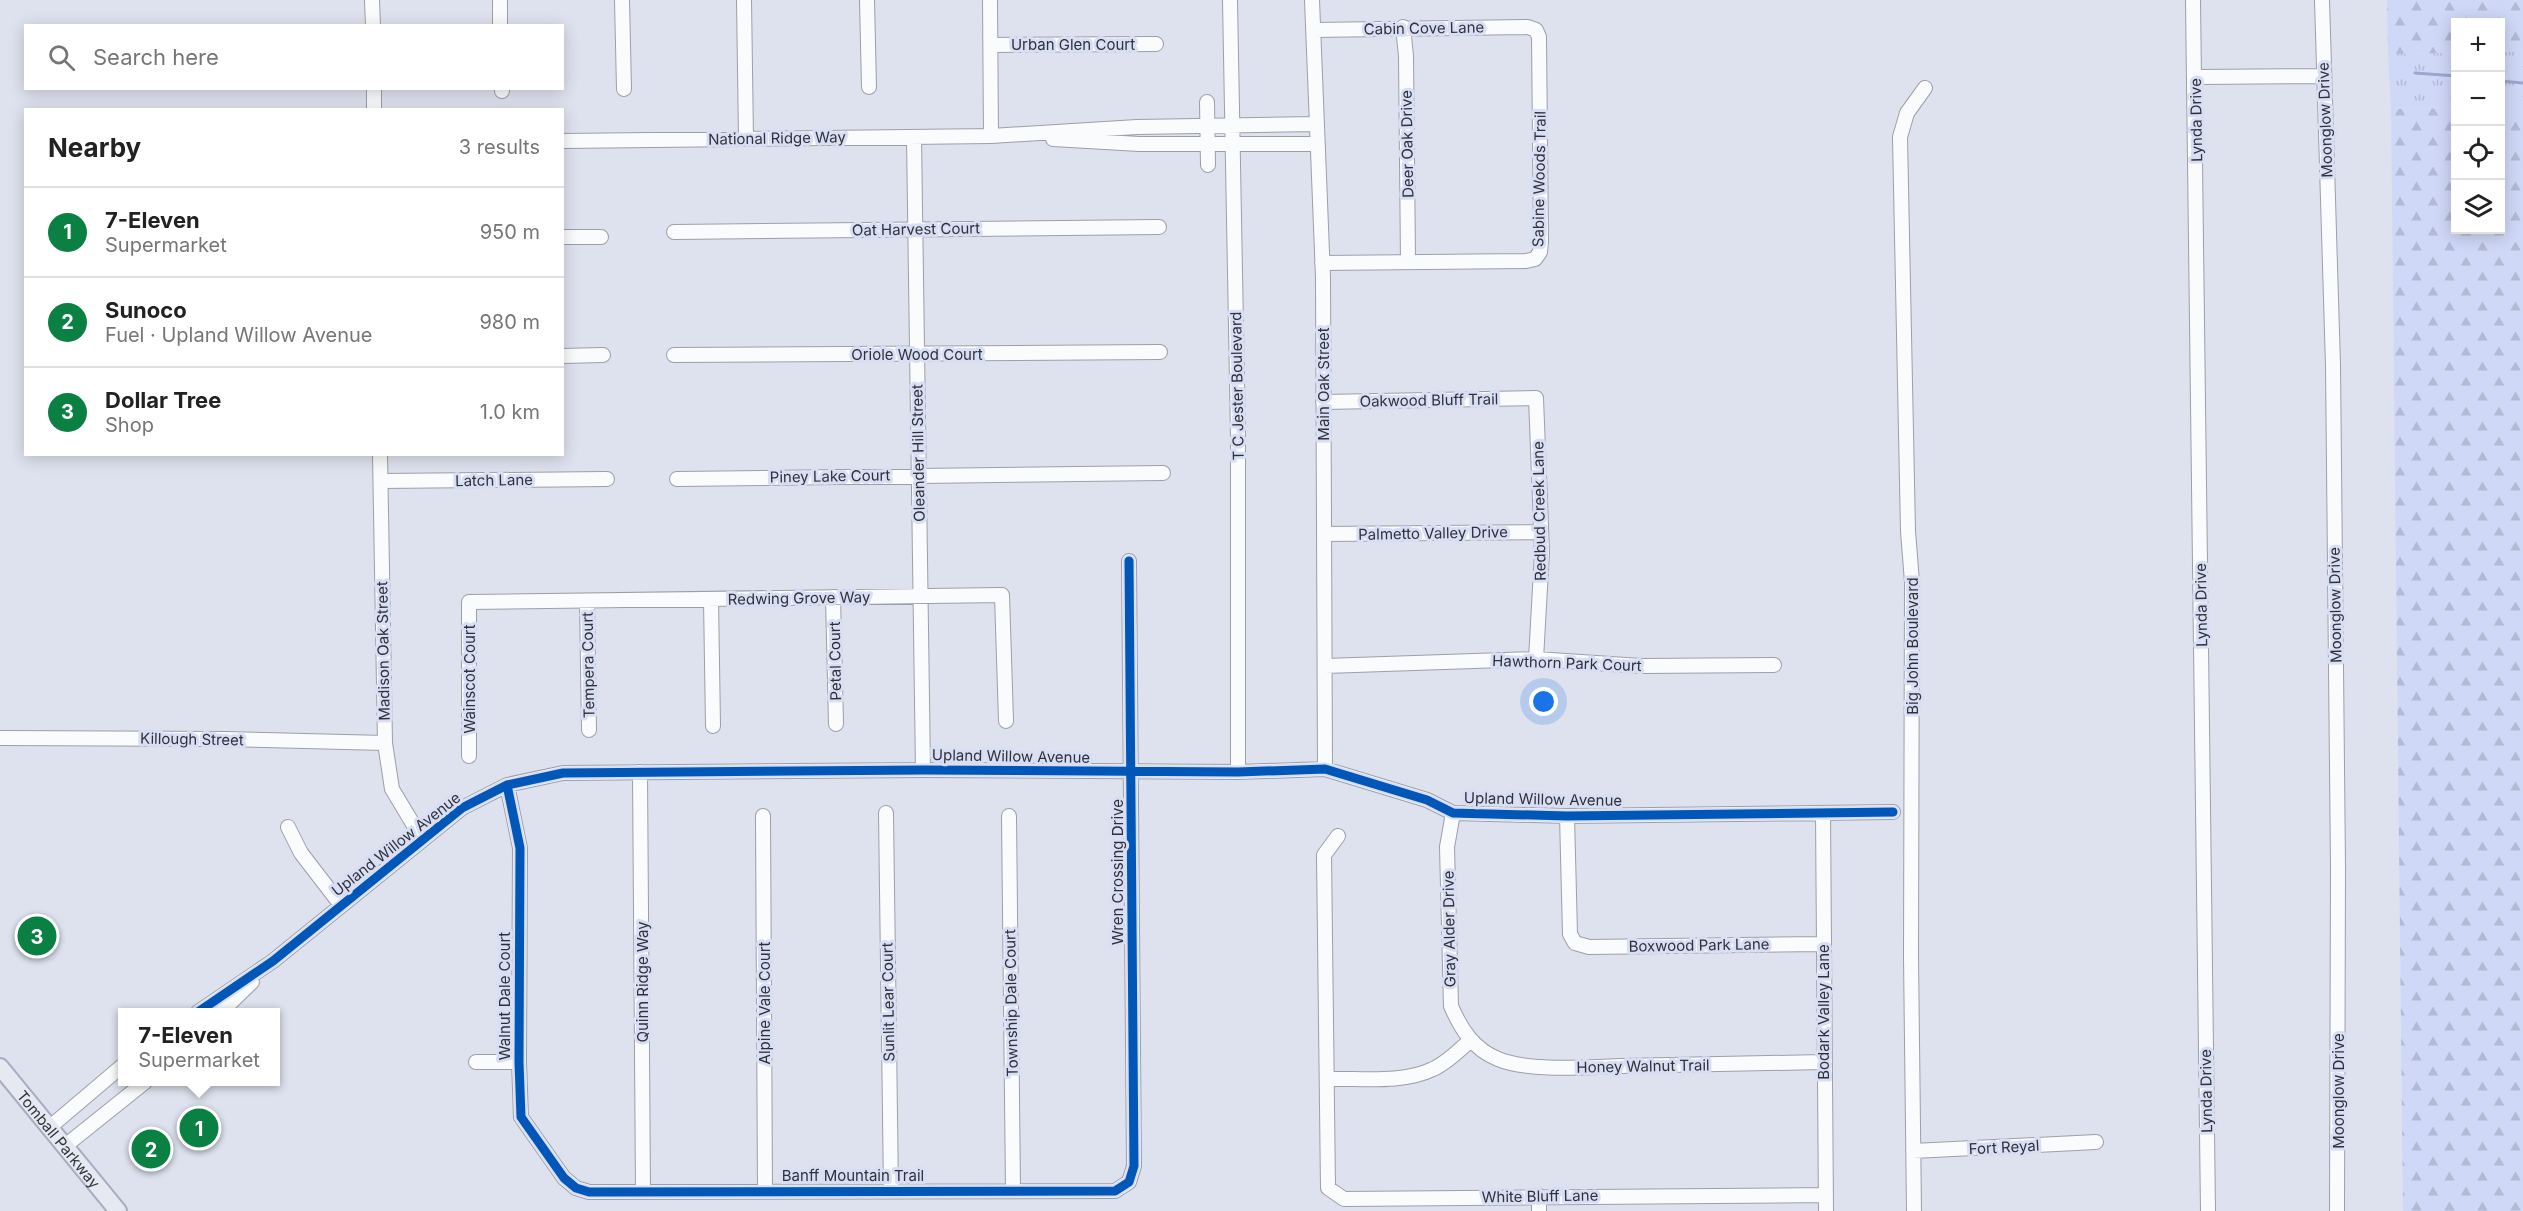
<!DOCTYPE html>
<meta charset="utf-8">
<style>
:root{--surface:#fff;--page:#f2f2f2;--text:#222;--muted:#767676;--line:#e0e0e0;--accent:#0b8043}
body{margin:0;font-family:Inter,sans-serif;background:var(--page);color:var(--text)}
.controls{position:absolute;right:18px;top:18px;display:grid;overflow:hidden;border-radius:0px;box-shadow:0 3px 15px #0003}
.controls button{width:54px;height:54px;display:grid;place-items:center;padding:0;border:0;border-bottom:2px solid var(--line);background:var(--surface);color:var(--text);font:30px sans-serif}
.you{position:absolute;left:1544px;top:702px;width:21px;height:21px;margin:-15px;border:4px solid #fff;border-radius:50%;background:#1a73e8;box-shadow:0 0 0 9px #1a73e833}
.badge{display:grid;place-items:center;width:39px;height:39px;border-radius:50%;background:var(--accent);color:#fff;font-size:20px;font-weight:700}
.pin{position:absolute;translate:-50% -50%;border:3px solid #fff;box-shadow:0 2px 6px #0006}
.popup{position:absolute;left:118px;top:1008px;width:162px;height:78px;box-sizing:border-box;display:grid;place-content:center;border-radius:0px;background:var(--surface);filter:drop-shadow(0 2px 4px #0005);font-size:20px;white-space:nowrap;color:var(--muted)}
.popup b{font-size:22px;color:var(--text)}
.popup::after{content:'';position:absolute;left:50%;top:100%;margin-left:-12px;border:12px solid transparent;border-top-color:var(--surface)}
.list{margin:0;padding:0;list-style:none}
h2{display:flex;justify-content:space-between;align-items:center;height:78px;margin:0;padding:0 24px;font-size:26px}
h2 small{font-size:20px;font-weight:400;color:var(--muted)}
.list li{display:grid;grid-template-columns:39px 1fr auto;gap:18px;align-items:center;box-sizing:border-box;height:90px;padding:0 24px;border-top:2px solid var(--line)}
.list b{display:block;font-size:22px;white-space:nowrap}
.list p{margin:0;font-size:20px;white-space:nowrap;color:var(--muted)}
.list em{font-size:20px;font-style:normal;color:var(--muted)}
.icon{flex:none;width:33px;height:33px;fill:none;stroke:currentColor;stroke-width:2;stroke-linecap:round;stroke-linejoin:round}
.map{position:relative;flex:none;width:2523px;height:1211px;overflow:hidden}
.search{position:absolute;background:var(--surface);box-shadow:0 3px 15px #0003;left:24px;top:24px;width:540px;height:66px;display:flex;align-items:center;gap:15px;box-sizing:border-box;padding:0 21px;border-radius:0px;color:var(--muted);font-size:22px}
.panel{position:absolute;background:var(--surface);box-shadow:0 3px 15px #0003;left:24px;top:108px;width:540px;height:348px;border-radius:0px}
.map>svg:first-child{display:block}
.grass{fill:url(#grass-tufts)}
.forest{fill:url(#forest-firs)}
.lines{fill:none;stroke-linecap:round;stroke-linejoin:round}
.stream{stroke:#9da6cf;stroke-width:3}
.minor-casing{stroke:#9d9fa8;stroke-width:16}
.major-casing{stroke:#a8acbf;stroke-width:20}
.minor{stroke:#fafbfc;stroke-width:14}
.major{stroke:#e6e9f2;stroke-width:16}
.cycleway-casing{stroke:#d8def4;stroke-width:13}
.cycleway{stroke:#0057b8;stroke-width:9}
.labels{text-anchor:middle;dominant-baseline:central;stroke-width:6;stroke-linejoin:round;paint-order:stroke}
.street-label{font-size:15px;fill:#2f3139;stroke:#d8def4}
</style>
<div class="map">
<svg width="2523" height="1211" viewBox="0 0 2523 1211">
<defs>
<pattern id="grass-tufts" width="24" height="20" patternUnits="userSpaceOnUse" patternTransform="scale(1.5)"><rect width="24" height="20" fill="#d0d8f7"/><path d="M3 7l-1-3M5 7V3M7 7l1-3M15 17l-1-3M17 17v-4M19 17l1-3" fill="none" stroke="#b3bad4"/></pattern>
<pattern id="forest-firs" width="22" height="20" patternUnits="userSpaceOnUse" patternTransform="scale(1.5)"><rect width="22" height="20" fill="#d0d8f7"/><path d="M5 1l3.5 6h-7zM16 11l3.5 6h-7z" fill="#b3bad4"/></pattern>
</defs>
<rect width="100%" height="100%" fill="#dee2ee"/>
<path class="grass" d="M2501,52H2523V108H2501Z
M2455,53V108L2391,109L2388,54Z"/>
<path class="forest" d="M2387,0H2523V52H2501L2500,22H2456L2455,53L2388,54Z
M2455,108L2456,230H2500L2501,108H2523V1211H2403L2391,109Z"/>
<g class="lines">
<path class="stream" d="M2415,73L2456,76
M2500,81L2523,83"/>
<g class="minor-casing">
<path id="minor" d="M372,0L373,26
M500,0V26
M622,0L624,89
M744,0L746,138
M867,0L869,87
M990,0L991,136
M1230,0L1238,436V772
M1312,0L1323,277L1325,769
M2193,0L2208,1211
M2322,0L2333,365L2338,868L2337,1211
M1403,27L1406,56L1408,261
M1313,30L1528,27L1536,30L1539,37L1541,242L1540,252L1535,259L1526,261L1322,263
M991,45L1156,44
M2196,77L2323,76
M374,88V110
M502,88V91
M1207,102L1208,165
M914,137L923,770
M1053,139L1139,144H1317
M562,141L991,136L1137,127L1316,124
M674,232L1159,227
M562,237H601
M674,355L1160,352
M562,356L603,355
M1323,402L1536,398L1542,552L1536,659
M380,454L385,743L392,789L422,839
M677,479L1163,473
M381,481L607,479
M1324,534L1541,532
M833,597L836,724
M711,599L713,726
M587,601L589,730
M1325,666L1536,659L1641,666L1774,665
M0,738L225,739L385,743
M469,756V602L1002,595L1006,721
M640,772L643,1192
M507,785L520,848L519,1062L521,1117L564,1178L576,1188L589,1192L1115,1191L1129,1182L1134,1166L1129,561
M886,813L891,1190
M1453,813L1447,847L1451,1006C1461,1029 1473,1049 1498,1059C1529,1072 1587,1067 1621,1066C1689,1065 1756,1063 1823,1062
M1823,813L1826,1211
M763,816L765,1191
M1009,816L1013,1190
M1567,816L1570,934L1575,943L1589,947L1823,944
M288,827L301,853L341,905
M1338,836L1324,855L1328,1188L1344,1199L1826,1195
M198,1012L273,961L462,808L507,785L563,773L923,770L1238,772L1325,769L1427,800L1453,813L1567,816L1893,812
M221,1012L252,982
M476,1062H519
M1327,1079C1361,1078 1402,1084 1433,1069C1447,1063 1459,1050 1471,1040
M50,1127L122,1066
M65,1146L145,1082
M1913,1151L2096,1142
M1539,1196V1211
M1914,1211L1911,956L1912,582L1908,531L1900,137L1907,113L1925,88"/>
</g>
<g class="major-casing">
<g id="major">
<path id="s1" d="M0,1067L118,1211"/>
</g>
</g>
<use href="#minor" class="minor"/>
<use href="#major" class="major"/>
<g class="cycleway-casing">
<path id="cycleway" d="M507,785L520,848L519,1062L521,1117L564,1178L576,1188L589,1192L1115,1191L1129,1182L1134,1166L1129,561
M198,1012L273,961L462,808L507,785L563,773L923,770L1238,772L1325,769L1427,800L1453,813L1567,816L1893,812"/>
</g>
<use href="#cycleway" class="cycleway"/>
</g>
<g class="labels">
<g class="street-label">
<text transform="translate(1424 28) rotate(-1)">Cabin Cove Lane</text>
<text x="1073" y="44">Urban Glen Court</text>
<text transform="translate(2196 120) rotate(-91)">Lynda Drive</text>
<text transform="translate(2325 120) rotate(-92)">Moonglow Drive</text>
<text transform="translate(777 138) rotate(-1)">National Ridge Way</text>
<text transform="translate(1407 144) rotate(-91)">Deer Oak Drive</text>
<text transform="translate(1539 179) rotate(-89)">Sabine Woods Trail</text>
<text transform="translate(916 229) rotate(-1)">Oat Harvest Court</text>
<text x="917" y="354">Oriole Wood Court</text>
<text transform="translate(1323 384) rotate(-90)">Main Oak Street</text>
<text transform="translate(1237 386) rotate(-91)">T C Jester Boulevard</text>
<text transform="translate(1429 400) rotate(-1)">Oakwood Bluff Trail</text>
<text transform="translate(918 453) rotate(-91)">Oleander Hill Street</text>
<text transform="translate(830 476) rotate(-1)">Piney Lake Court</text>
<text transform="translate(494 480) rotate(-1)">Latch Lane</text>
<text transform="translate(1539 511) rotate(-91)">Redbud Creek Lane</text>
<text transform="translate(1433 533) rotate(-1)">Palmetto Valley Drive</text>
<text transform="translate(799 598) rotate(-1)">Redwing Grove Way</text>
<text transform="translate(2201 605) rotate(-91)">Lynda Drive</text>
<text transform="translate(2335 605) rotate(-91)">Moonglow Drive</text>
<text transform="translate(1912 646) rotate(-90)">Big John Boulevard</text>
<text transform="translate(383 651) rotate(-91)">Madison Oak Street</text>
<text transform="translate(835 661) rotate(-91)">Petal Court</text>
<text transform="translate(1567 663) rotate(2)">Hawthorn Park Court</text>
<text transform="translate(588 665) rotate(-91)">Tempera Court</text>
<text transform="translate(469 679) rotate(-90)">Wainscot Court</text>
<text transform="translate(192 739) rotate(1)">Killough Street</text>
<text transform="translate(1011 756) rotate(1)">Upland Willow Avenue</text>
<text transform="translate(1543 799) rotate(1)">Upland Willow Avenue</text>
<text transform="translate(396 844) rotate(-38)">Upland Willow Avenue</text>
<text transform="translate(1117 872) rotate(-90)">Wren Crossing Drive</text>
<text transform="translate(1449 929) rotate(-91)">Gray Alder Drive</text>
<text transform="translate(1699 945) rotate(-1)">Boxwood Park Lane</text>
<text transform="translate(642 982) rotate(-90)">Quinn Ridge Way</text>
<text transform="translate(504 996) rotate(-90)">Walnut Dale Court</text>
<text transform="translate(888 1002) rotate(-91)">Sunlit Lear Court</text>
<text transform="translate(764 1003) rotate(-90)">Alpine Vale Court</text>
<text transform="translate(1011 1003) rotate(-91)">Township Dale Court</text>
<text transform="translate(1823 1012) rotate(-90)">Bodark Valley Lane</text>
<text transform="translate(1643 1066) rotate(-1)">Honey Walnut Trail</text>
<text transform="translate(2206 1091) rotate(-91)">Lynda Drive</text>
<text transform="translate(2338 1091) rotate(-90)">Moonglow Drive</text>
<text stroke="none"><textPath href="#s1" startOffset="93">Tomball Parkway</textPath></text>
<text transform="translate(2004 1147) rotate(-3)">Fort Reyal</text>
<text x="853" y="1175">Banff Mountain Trail</text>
<text transform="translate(1540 1196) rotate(-1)">White Bluff Lane</text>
</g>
</g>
</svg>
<div class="controls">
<button>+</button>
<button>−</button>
<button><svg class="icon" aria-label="locate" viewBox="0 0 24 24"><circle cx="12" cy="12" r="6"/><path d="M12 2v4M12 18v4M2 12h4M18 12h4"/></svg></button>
<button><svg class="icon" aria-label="layers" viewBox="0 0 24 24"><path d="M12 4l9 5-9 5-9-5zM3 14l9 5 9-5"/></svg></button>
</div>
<div class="you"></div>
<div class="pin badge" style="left:199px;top:1128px">1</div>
<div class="popup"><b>7-Eleven</b>Supermarket</div>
<div class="pin badge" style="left:151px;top:1149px">2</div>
<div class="pin badge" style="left:37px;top:936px">3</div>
<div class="search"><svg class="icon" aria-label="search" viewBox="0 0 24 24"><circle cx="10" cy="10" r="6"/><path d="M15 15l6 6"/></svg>Search here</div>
<section class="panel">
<h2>Nearby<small>3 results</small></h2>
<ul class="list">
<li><span class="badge">1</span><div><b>7-Eleven</b><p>Supermarket</p></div><em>950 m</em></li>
<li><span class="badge">2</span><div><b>Sunoco</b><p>Fuel · Upland Willow Avenue</p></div><em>980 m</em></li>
<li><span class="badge">3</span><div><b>Dollar Tree</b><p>Shop</p></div><em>1.0 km</em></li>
</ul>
</section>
</div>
